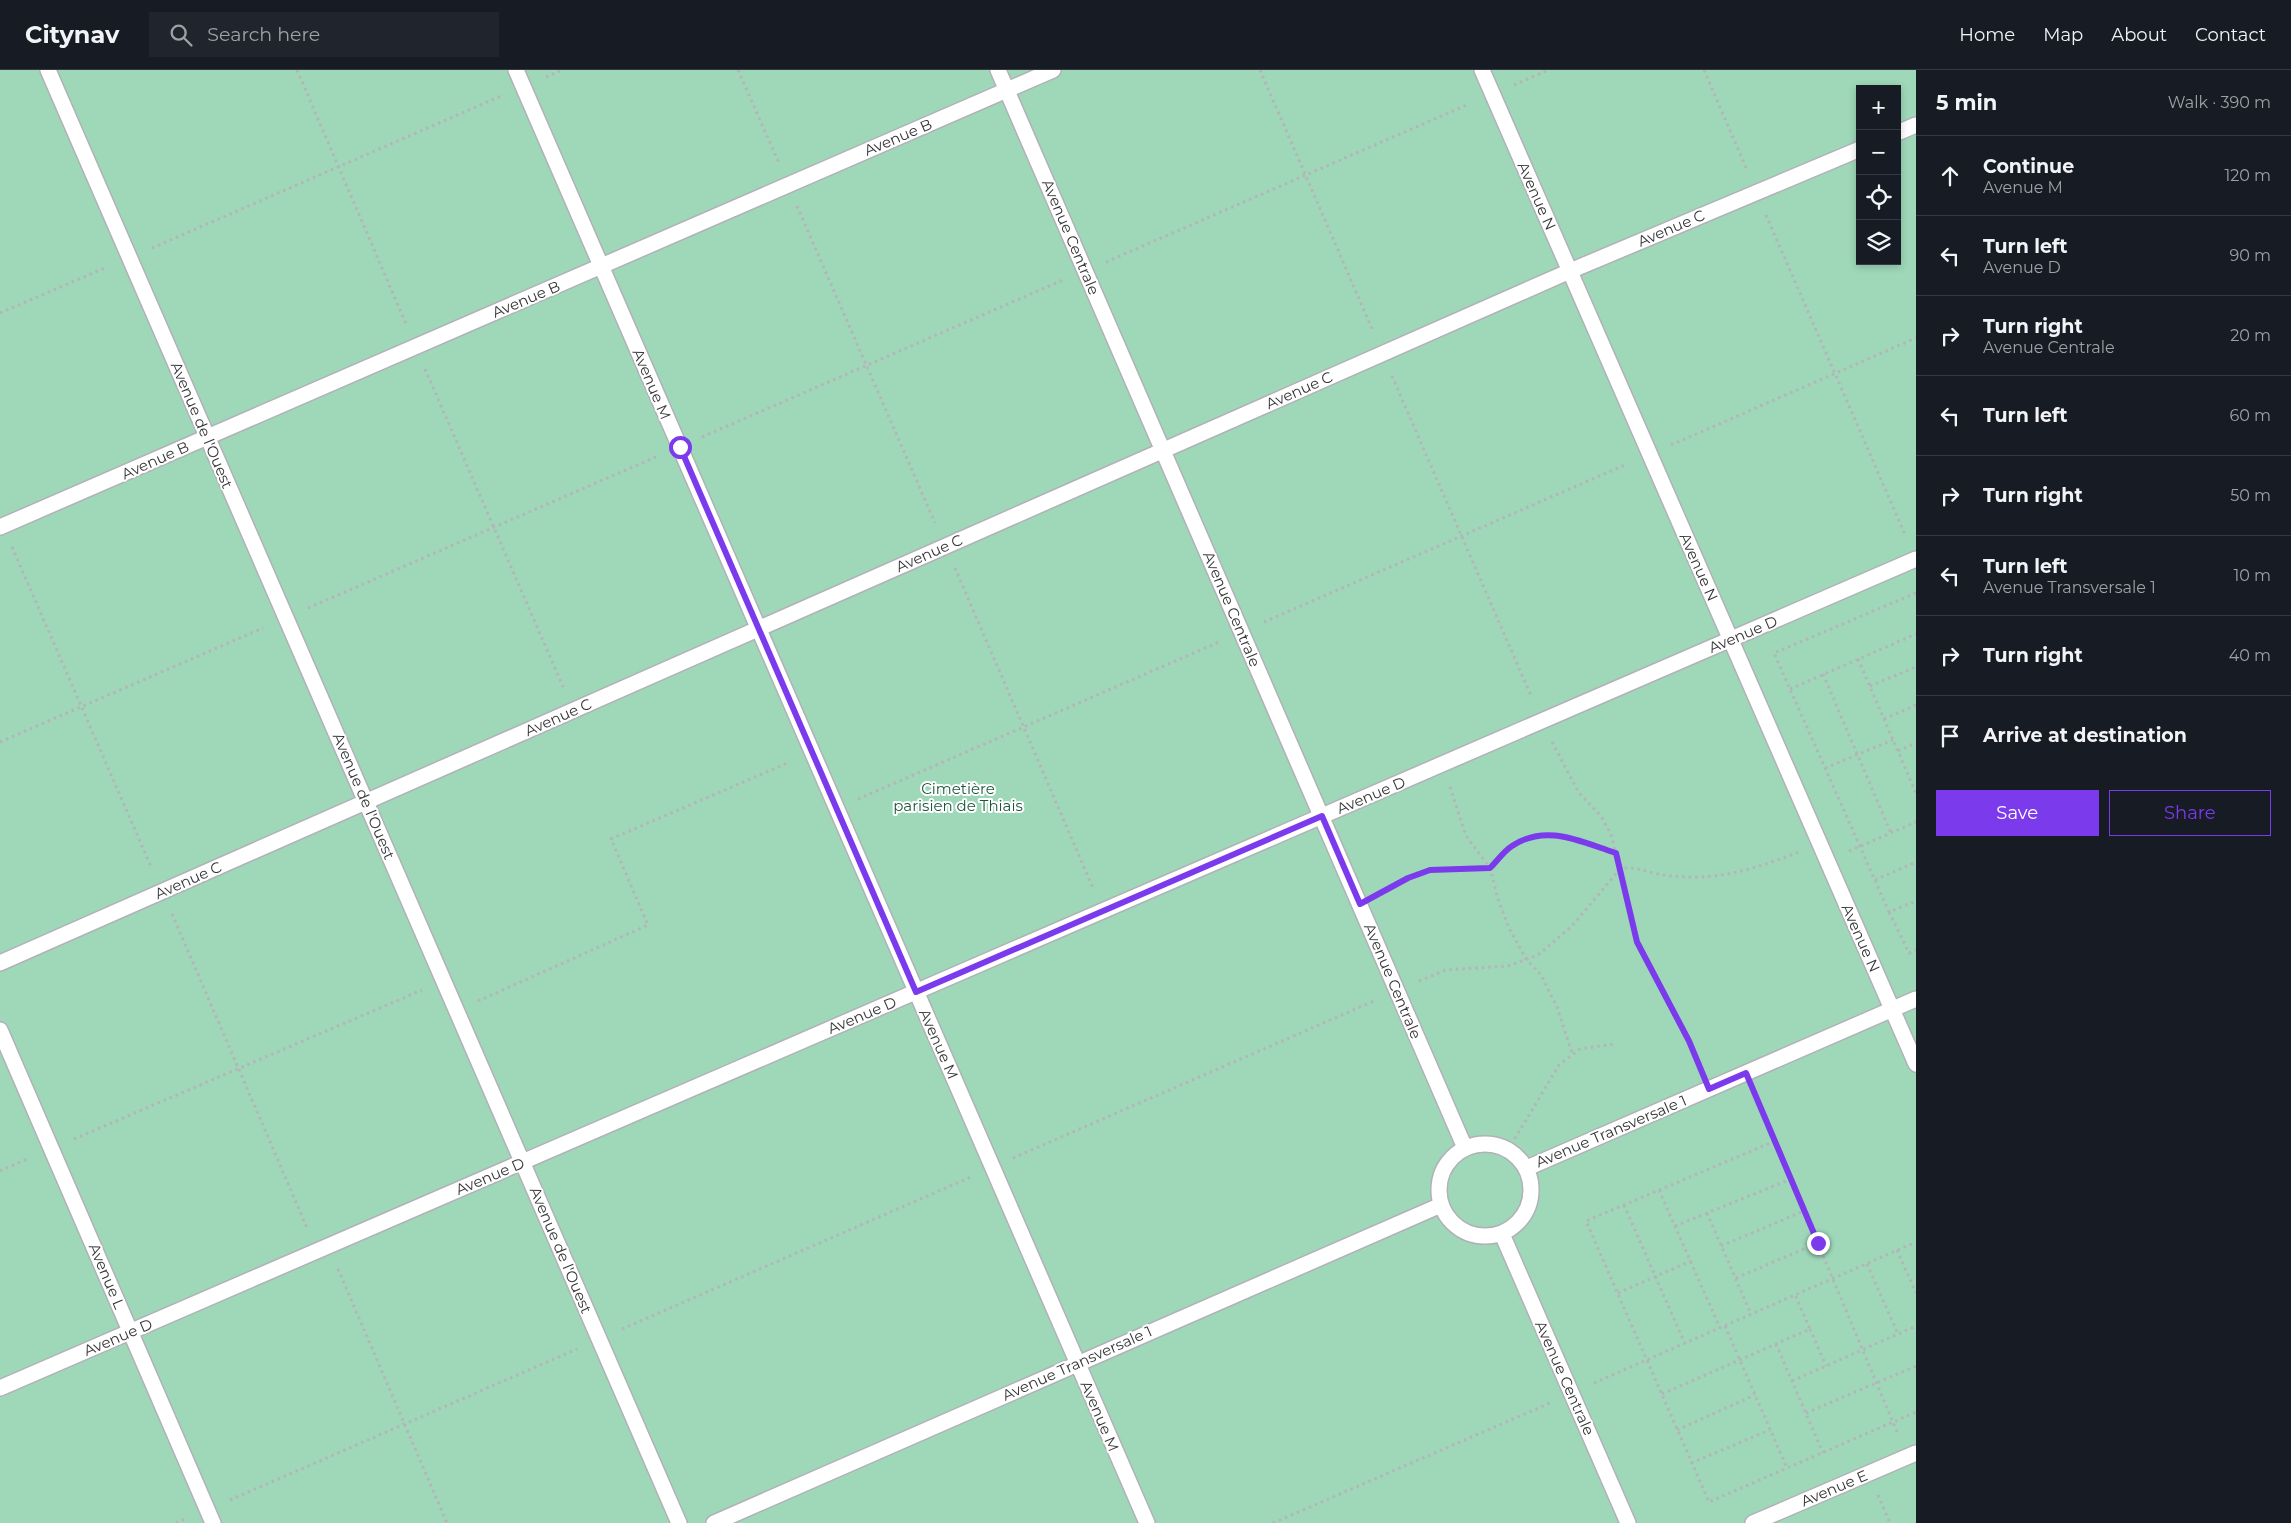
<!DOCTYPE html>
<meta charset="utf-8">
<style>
:root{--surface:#171b24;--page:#20242c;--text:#f1f3f6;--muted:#9ea1a6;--line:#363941;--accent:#7c3aed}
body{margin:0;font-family:Montserrat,sans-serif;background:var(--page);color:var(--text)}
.controls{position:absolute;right:15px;top:15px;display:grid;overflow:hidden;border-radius:0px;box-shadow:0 2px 8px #0003}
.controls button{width:45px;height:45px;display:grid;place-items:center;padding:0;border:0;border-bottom:1px solid var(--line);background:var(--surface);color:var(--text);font:25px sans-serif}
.stop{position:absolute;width:15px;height:15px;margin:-11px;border:4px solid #7c3aed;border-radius:50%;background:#fff}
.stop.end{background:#7c3aed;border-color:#fff;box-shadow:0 1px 5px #0008}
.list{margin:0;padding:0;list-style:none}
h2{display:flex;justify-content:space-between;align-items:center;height:65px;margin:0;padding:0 20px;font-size:21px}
h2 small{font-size:16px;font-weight:400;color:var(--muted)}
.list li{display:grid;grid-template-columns:32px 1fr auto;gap:15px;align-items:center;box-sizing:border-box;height:80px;padding:0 20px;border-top:1px solid var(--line)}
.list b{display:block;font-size:19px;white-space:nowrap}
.list p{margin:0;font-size:16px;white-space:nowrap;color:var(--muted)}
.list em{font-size:16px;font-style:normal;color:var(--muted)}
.actions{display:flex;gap:10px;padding:15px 20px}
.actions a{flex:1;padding:11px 0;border:1px solid var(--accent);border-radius:0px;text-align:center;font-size:18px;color:var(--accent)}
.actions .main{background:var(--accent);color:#fff}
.icon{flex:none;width:28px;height:28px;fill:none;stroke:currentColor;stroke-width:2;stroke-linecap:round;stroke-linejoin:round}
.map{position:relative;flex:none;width:1916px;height:1453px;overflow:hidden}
header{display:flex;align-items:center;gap:30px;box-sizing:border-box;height:70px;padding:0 25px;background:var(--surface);border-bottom:1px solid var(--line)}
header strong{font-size:24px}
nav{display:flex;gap:28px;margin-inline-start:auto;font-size:18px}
.search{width:350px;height:45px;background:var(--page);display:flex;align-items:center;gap:12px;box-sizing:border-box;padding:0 18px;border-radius:0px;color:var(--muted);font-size:19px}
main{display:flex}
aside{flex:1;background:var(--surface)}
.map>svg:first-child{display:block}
.green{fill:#9ed8b9;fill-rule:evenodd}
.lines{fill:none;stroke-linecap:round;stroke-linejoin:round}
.service-casing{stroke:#b1b1b7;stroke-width:18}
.path{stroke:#b4b4b9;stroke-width:3;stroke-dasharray:2.5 4;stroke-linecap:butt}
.service{stroke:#fff;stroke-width:15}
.route{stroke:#7c3aed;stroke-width:6}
.labels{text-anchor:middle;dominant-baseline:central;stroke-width:4;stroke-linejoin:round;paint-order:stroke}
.street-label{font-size:15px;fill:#363638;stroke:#fff}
.park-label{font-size:15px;fill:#1d563d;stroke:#fff}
</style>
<header>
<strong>Citynav</strong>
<div class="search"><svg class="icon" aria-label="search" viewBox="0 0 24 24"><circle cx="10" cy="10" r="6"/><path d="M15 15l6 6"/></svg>Search here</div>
<nav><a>Home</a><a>Map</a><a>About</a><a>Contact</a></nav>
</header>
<main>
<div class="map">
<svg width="1916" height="1453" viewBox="0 0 1916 1453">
<rect width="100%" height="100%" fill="#ededf4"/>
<path class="green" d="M0,0H1916V1453H0ZM1860,19H1897V191H1860Z"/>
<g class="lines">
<g class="service-casing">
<path id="service" d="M48,0L679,1453
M516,0L1147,1453
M998,0L1465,1078
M1482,0L1916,994
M1897,63L1916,55
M0,457L1053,0
M0,893L1570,201L1860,79
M0,960L213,1453
M1439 1120a46 46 0 1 1 92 0a46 46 0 1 1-92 0Z
M1527,1098L1916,929
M1502,1164L1628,1453
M0,1318L1916,489
M714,1453L1441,1135
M1753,1453L1916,1383"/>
</g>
<path class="path" d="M297,0L406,254
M738,0L779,93
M1260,0L1373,261
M1704,0L1747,100
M546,7L562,0
M1514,15L1548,0
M797,136L935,453
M1766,145L1906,467
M152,178L501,26
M1106,192L1469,34
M0,243L107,197
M425,299L564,619
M1392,306L1532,628
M702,367L1063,210
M1671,375L1916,268
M12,477L152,799
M955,498L1093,818
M1916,523L1774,583L1889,842L1916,831
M308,538L658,386
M1264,552L1627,394
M1858,589L1916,723
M1823,604L1891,763
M1870,616L1916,597
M1790,619L1916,564
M1884,649L1916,635
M0,672L263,558
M1552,672L1579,723L1601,746L1611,764L1637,872L1689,971L1700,997
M1898,681L1916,673
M1825,698L1893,670
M1450,717L1466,766L1490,798L1498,829L1509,858L1526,889L1541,905L1557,937L1572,983
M858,729L1219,572
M1849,781L1916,752
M1875,810L1916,792
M1380,823L1408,807L1430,800L1490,798C1497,791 1504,781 1512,776C1546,753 1581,772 1616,783
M1889,842L1909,883L1916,880
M172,844L308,1160
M1419,911L1446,900L1508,896L1538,885L1572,856L1620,799C1634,796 1644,801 1658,804C1667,806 1676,806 1685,807C1725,809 1762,796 1799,782
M478,931L648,855L611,769L790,692
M1755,1024L1898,1364
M74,1069L422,920
M1775,1071L1586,1151L1709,1432L1916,1342
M1508,1080L1559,995L1580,979L1614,974
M1013,1088L1374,931
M0,1101L29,1088
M1659,1120L1720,1258
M1624,1135L1685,1274
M1707,1143L1751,1244
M1675,1156L1791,1109
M1721,1176L1804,1141
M1897,1180L1916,1223
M1867,1194L1898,1264
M338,1199L447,1453
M1736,1208L1818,1173
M1618,1223L1691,1191
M1725,1256L1787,1398
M622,1259L971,1107
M1810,1259L1826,1296
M1776,1274L1823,1383
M1792,1311L1916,1256
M1594,1313L1916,1172
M1662,1324L1810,1259L1795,1225
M1806,1343L1916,1296
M1677,1360L1755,1325
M1691,1393L1770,1360
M1878,1425L1890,1453
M230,1430L577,1279
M176,1453L185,1449
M1273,1453L1550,1333"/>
<use href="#service" class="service"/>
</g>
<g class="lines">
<path class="route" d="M680,377L916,922L1322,746L1360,834L1408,808L1430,800L1490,798C1497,791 1504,781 1512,776C1546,753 1581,772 1616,783L1637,872L1689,971L1709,1019L1746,1003L1818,1173"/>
</g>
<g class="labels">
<g class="street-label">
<text transform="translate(898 67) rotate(-23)">Avenue B</text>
<text transform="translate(1537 126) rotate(66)">Avenue N</text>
<text transform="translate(1671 158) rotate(-23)">Avenue C</text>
<text transform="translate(1071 167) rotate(67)">Avenue Centrale</text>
<text transform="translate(526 229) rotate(-23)">Avenue B</text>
<text transform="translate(652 314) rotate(67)">Avenue M</text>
<text transform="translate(1299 320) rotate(-24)">Avenue C</text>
<text transform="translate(202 355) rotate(67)">Avenue de l'Ouest</text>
<text transform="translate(155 390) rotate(-24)">Avenue B</text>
<text transform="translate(929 483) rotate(-24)">Avenue C</text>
<text transform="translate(1699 497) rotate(66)">Avenue N</text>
<text transform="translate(1232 539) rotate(67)">Avenue Centrale</text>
<text transform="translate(1743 564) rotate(-23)">Avenue D</text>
<text transform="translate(558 647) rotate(-24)">Avenue C</text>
<text transform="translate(1371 725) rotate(-23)">Avenue D</text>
<text transform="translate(364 726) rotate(67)">Avenue de l'Ouest</text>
<text transform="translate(188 810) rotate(-24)">Avenue C</text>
<text transform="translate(1861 868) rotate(66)">Avenue N</text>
<text transform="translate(1393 911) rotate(67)">Avenue Centrale</text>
<text transform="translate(862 945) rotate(-23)">Avenue D</text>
<text transform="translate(939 974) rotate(66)">Avenue M</text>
<text transform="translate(1611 1061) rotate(-23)">Avenue Transversale 1</text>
<text transform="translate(490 1106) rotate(-23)">Avenue D</text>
<text transform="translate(561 1180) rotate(67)">Avenue de l'Ouest</text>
<text transform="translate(107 1206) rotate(67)">Avenue L</text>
<text transform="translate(118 1267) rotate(-23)">Avenue D</text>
<text transform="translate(1077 1293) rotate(-24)">Avenue Transversale 1</text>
<text transform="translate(1565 1308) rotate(66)">Avenue Centrale</text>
<text transform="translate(1100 1346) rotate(67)">Avenue M</text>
<text transform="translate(1834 1418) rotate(-23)">Avenue E</text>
</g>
<g class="park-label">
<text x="958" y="718">Cimetière<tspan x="958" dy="17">parisien de Thiais</tspan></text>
</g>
</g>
</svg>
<div class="controls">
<button>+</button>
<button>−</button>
<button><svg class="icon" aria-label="locate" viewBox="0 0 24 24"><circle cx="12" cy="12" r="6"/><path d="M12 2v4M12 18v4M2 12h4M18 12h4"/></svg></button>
<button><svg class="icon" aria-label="layers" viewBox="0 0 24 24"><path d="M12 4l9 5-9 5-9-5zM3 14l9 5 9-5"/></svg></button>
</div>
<div class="stop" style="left:680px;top:377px"></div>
<div class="stop end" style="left:1818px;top:1173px"></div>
</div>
<aside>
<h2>5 min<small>Walk · 390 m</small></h2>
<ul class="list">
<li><svg class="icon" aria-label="ahead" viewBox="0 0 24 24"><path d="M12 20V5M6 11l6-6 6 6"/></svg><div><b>Continue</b><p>Avenue M</p></div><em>120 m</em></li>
<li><svg class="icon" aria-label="left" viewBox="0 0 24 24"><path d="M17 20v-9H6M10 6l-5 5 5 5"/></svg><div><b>Turn left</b><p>Avenue D</p></div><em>90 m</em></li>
<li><svg class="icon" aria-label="right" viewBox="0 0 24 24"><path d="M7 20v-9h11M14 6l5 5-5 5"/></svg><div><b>Turn right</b><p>Avenue Centrale</p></div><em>20 m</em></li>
<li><svg class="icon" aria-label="left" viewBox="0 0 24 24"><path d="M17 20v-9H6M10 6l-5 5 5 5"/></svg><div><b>Turn left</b></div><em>60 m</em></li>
<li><svg class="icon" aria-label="right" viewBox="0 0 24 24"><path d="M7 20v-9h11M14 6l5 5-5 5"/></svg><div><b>Turn right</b></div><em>50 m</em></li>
<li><svg class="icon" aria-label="left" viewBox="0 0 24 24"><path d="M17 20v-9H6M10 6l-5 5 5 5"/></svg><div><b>Turn left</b><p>Avenue Transversale 1</p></div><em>10 m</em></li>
<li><svg class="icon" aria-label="right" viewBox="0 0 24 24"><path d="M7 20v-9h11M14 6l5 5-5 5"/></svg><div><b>Turn right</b></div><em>40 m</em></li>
<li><svg class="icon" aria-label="arrive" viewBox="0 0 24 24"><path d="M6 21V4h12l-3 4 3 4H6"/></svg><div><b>Arrive at destination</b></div></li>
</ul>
<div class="actions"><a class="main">Save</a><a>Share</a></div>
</aside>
</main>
